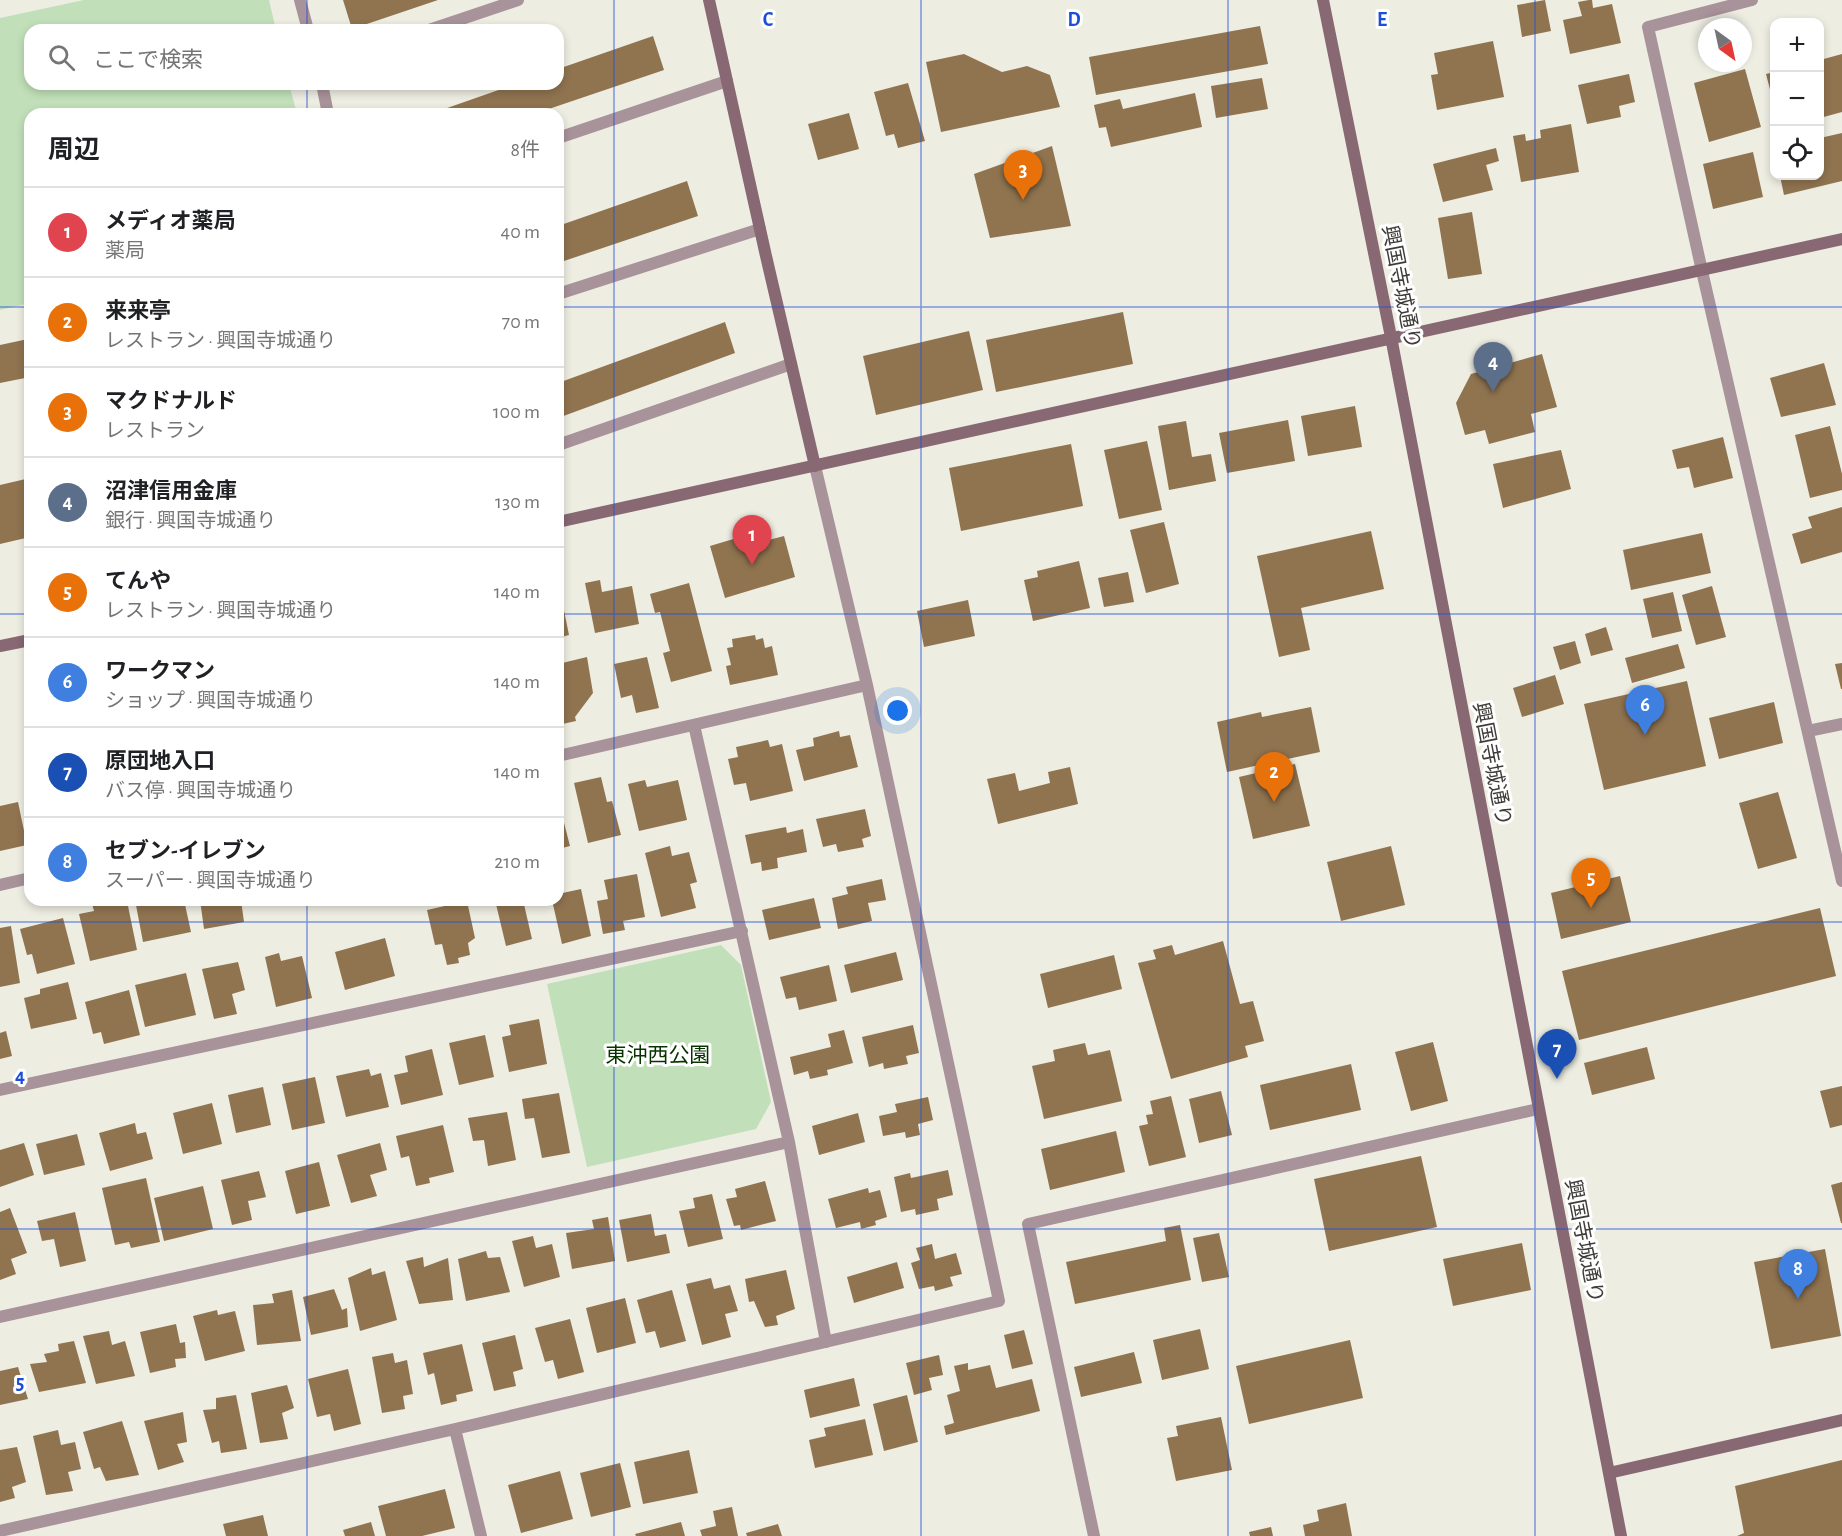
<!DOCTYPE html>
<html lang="ja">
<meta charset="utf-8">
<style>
:root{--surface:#fff;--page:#f2f2f2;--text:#202124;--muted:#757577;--line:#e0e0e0;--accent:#b45309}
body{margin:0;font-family:"Alegreya Sans","Noto Sans JP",sans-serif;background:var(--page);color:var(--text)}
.controls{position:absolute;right:18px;top:18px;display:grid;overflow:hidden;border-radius:12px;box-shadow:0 3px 9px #0003}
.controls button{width:54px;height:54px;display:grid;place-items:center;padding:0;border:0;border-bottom:2px solid var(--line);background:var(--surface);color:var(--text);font:30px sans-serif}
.compass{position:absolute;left:1698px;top:18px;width:54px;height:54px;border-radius:50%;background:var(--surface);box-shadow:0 3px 9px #0003;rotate:147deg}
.you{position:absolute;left:898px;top:711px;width:21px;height:21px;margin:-15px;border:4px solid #fff;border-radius:50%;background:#1a73e8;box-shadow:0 0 0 9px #1a73e833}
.badge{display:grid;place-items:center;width:39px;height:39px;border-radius:50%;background:var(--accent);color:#fff;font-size:20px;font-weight:700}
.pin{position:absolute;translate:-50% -50px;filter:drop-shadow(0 2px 3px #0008)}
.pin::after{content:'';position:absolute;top:32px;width:21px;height:18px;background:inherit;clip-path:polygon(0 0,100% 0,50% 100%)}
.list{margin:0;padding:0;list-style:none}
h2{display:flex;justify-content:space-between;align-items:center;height:78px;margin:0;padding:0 24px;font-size:26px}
h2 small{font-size:20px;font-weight:400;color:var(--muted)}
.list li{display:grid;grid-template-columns:39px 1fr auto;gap:18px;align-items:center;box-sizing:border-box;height:90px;padding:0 24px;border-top:2px solid var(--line)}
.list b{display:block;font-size:22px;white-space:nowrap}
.list p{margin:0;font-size:20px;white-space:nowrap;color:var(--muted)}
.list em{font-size:20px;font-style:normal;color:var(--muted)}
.icon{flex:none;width:33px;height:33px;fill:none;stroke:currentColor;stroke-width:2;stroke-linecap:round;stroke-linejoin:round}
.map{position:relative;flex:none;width:1842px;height:1536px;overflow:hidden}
.search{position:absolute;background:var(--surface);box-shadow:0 3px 9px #0003;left:24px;top:24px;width:540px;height:66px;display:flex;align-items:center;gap:15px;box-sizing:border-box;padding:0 21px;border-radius:18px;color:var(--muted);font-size:22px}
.panel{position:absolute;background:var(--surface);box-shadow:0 3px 9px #0003;left:24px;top:108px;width:540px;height:798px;border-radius:18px}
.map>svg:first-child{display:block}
.green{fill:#c1e0b9}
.building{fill:#907450}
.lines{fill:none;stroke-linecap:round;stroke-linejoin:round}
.lane{stroke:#a9939a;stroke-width:12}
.street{stroke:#a9939a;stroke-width:12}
.secondary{stroke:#886873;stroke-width:12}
.grid{fill:none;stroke:#1d4ed8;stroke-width:1.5;stroke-opacity:0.55}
.labels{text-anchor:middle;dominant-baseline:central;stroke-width:6;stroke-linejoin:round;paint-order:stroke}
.street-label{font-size:21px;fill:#3e3d39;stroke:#fff}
.park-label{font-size:21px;fill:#083300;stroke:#fff}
.grid-label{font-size:20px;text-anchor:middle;font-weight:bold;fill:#1d4ed8;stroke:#fff;stroke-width:6;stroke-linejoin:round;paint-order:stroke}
</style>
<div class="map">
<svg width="1842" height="1536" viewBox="0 0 1842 1536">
<rect width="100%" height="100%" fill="#eeede2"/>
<path class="green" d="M84,0H269L276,30H30V84H289L297,114H30V303L0,310V18Z
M721,945L741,965L771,1102L756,1129L587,1167L547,984Z"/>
<path class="building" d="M343,0H438L352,29Z
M1545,0L1551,31L1522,37L1517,5Z
M1589,0H1592L1593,8L1612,4L1621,43L1570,54L1563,20L1582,16L1578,2Z
M1260,26L1268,64L1096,95L1089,57Z
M653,36L664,70L534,114H430L516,84H558V69Z
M1493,41L1504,97L1437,110L1431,75L1438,74L1434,53Z
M964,54L1002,72L1027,66L1050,75L1060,107L941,132L926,62Z
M1842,54V112L1820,118V60Z
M1745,69L1761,127L1709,142L1694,83Z
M1774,72V105L1766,74Z
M1629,74L1635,102L1619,106L1621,117L1587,124L1578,85Z
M1262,78L1268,109L1216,118L1211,86Z
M908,83L925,141L898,148L894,134L886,136L874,92Z
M1195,93L1202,127L1111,147L1106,127L1099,128L1094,105L1120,99L1123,109Z
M849,113L859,149L818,160L808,124Z
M1571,124L1579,172L1521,182L1513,136L1525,134L1526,141L1541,138L1540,130Z
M1842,133V181L1784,195L1780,176H1820V138Z
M1052,146L1071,226L990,238L974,174Z
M1496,148L1499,161L1486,165L1493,190L1443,202L1433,164Z
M1753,152L1763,197L1713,209L1703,164Z
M687,181L698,216L558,263V226Z
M1472,212L1482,274L1448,279L1438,218Z
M1123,312L1133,364L996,392L986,340Z
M725,322L735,353L558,418V383Z
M969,331L983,390L876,415L863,356Z
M28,339L30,346V377L0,383V345Z
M1542,354L1557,407L1531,414L1535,432L1489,444L1485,430L1465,435L1456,403L1471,374Z
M1824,363L1836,405L1781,417L1770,378Z
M1355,406L1362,447L1308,456L1301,416Z
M1288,420L1295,461L1227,473L1219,433Z
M1186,421L1192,457L1211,454L1216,481L1169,490L1158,426Z
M1830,426L1842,474V490L1810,498L1795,435Z
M1723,437L1733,478L1694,488L1689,467L1677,469L1672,450Z
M1147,441L1162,510L1119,519L1104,450Z
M1071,444L1083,506L961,531L949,468Z
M1561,450L1571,489L1503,508L1493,464Z
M30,478V537L0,544V485Z
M1842,507V552L1801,564L1792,534L1812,528L1808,517Z
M1164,522L1179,584L1146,593L1130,530Z
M1371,531L1384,589L1301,608L1310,650L1279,657L1257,556Z
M1702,533L1711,573L1631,590L1623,550Z
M750,534L754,544L784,536L795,577L725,598L710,546Z
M1079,561L1090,608L1033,621L1024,580L1038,577L1037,571Z
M1128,572L1134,602L1104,607L1098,578Z
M600,580L602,592L632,586L639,624L595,633L585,583Z
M689,583L712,671L671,682L663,653L670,651L660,612L655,613L650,594Z
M1712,586L1726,637L1696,645L1682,595Z
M1673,592L1682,631L1652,638L1643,599Z
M558,596H561L569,635L558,638Z
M968,600L975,636L924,647L917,611Z
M1606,627L1613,650L1591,656L1585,634Z
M755,635L756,640L763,638L765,648L772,646L778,675L730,685L726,666L731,665L727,648L733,647L732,639Z
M1575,641L1581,663L1560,670L1553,647Z
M1678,644L1685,668L1632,683L1625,658Z
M587,657L593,693L575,717L576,721L558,725V664Z
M647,657L659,708L636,713L632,695L621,698L614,664Z
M1842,663V689H1841L1835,664Z
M1555,675L1564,704L1522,717L1513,688Z
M1687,681L1706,766L1604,790L1584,704Z
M1774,702L1783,743L1719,759L1709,718Z
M1311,707L1320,752L1227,772L1217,722L1261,712L1262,717Z
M839,731L840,737L850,735L858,767L804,781L796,750L814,746L813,738Z
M768,740L770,747L782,744L793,791L750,801L746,783L734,785L728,759L738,757L736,747Z
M1295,764L1310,826L1253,839L1239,777Z
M1070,767L1078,804L998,824L987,779L1015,773L1019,791L1050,783L1048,772Z
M601,777L607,802L612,801L621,835L588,843L574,783Z
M645,780L647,787L678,780L687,820L639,831L628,784Z
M1778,792L1797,858L1758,869L1739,803Z
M18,802L27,845L0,851V806Z
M865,809L871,836L862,839L864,847L838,852L836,844L823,847L816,819Z
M561,811L570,846L558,849V812Z
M786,827L787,833L803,829L807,852L777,858L778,868L762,871L761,862L751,864L745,835Z
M670,846L672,856L689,852L697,882L690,884L696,908L661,917L645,853Z
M1391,846L1405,905L1341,921L1327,862Z
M637,874L645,917L623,921L625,930L603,934L597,901L608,899L604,880Z
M1620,876L1631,922L1561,939L1551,893Z
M882,879L886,900L868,903L872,921L838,929L832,898L848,894L846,887Z
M581,889L591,936L562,944L552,900H558V894Z
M814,898L821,928L769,940L762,910Z
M91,900H109L110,905L127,901L137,950L90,961L79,914L94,911Z
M135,900H184L191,932L143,942Z
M200,900H241L244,922L204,929Z
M310,900H331V901L311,906Z
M495,900H523L532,939L506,946Z
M467,901L475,938L468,943L470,955L458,958L459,963L447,965L442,944L435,945L427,910Z
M1820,908L1836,976L1579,1040L1562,971Z
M63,918L75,964L37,974L32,954L27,955L20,929Z
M11,926L20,983L0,987V928Z
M385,938L395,976L345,990L335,952Z
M1223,941L1240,1004L1253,1001L1264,1041L1245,1046L1248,1057L1171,1079L1138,963L1156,959L1153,950L1172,945L1175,955Z
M896,952L903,980L851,993L844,965Z
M279,953L281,961L302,956L312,998L276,1007L265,957Z
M1114,955L1122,989L1048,1008L1040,974Z
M238,962L245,990L232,994L237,1014L214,1019L202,969Z
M829,965L837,1001L799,1010L796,997L786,999L780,977Z
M186,973L196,1015L145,1027L135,985Z
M68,982L77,1019L31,1029L24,998L40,994V989Z
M129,990L140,1035L104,1044L101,1032L93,1034L85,1002Z
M539,1019L547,1064L509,1072L502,1037L511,1035L509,1025Z
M913,1025L919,1053L906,1056L908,1064L884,1069L883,1063L869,1067L862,1037Z
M844,1030L853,1063L827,1070L828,1075L810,1079L808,1071L794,1075L790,1057L831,1047L828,1034Z
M6,1031L12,1056L0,1059V1033Z
M485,1035L494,1077L459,1085L449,1043Z
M1433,1042L1448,1101L1411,1111L1395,1052Z
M1085,1043L1088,1055L1110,1050L1122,1101L1044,1119L1032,1066L1055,1061L1053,1050Z
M1647,1047L1655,1079L1592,1095L1584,1063Z
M432,1049L443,1095L401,1105L394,1075L408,1072L405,1056Z
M1351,1064L1361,1110L1270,1130L1260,1085Z
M369,1069L371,1076L381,1073L389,1107L346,1117L336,1076Z
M315,1077L325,1123L292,1130L282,1084Z
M1842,1086V1125L1830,1128L1820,1091Z
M263,1087L271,1125L236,1133L228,1095Z
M1221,1091L1232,1135L1199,1143L1189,1099Z
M559,1093L570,1153L542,1158L534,1118L525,1119L522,1099Z
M1171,1096L1186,1157L1149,1166L1139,1126L1148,1124L1146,1115L1153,1114L1150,1101Z
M928,1097L933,1120L918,1124L920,1135L906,1138L905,1132L883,1136L879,1116L897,1112L895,1104Z
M212,1103L222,1144L183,1154L173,1113Z
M507,1112L516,1160L488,1166L484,1140L473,1141L468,1118Z
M858,1113L865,1142L819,1155L812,1126Z
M135,1123L137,1134L146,1132L153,1159L110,1171L99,1133Z
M443,1125L454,1172L429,1178L430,1183L416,1186L409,1156L401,1158L396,1136Z
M1116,1131L1125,1172L1050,1190L1041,1149Z
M77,1134L85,1165L44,1175L36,1144Z
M24,1143L34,1175L0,1187V1150Z
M380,1143L387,1170L370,1175L377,1196L351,1203L337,1155Z
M1421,1156L1437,1227L1329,1251L1314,1179Z
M319,1162L330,1206L296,1214L285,1171Z
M948,1170L953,1195L937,1199L939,1210L916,1215L915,1209L901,1212L894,1177L910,1173L911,1178Z
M259,1171L266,1197L248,1201L252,1220L232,1225L221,1180Z
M146,1178L160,1242L131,1248L129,1242L115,1245L102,1188Z
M765,1181L776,1221L741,1230L740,1225L734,1226L726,1199L737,1197L735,1189Z
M1842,1182V1223H1841L1831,1185Z
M203,1186L213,1229L164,1241L154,1198Z
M868,1188L869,1193L880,1190L887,1217L875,1221L876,1225L861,1229L860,1222L836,1228L828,1199Z
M712,1194L723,1239L688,1247L679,1211L695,1208L693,1198Z
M10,1208L27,1253L11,1259L16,1274L0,1280V1212Z
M75,1212L86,1261L60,1267L54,1239L42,1241L37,1221Z
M651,1214L655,1236L666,1234L670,1253L627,1262L619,1220Z
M608,1217L615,1261L572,1269L566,1233L594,1229L592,1220Z
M1180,1225L1191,1280L1075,1304L1066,1262L1166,1241L1164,1228Z
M1219,1233L1229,1277L1202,1282L1193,1238Z
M533,1236L536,1248L552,1244L560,1277L524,1287L512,1241Z
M1522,1243L1531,1290L1453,1306L1443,1259Z
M932,1244L935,1259L956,1253L962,1274L950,1277L953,1286L935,1291L934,1286L919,1289L911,1263L920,1260L916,1248Z
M1825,1249L1841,1336L1771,1349L1754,1262Z
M486,1251L488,1258L500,1257L510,1292L466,1301L458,1259Z
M423,1257L424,1267L448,1258L453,1300L419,1304L406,1261Z
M897,1262L904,1288L854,1303L847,1277Z
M371,1268L372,1275L385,1271L397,1320L360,1331L348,1278Z
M786,1270L795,1309L776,1316L778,1325L765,1327L754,1301L749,1302L745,1279Z
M711,1278L714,1289L730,1285L738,1311L725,1314L731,1337L702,1345L686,1284Z
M334,1289L342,1310L347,1308L348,1327L311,1335L303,1297Z
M292,1290L301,1341L257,1345L253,1305L274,1303L272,1294Z
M672,1290L686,1341L660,1348L655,1331L646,1333L637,1300Z
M625,1298L636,1343L597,1353L586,1308Z
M217,1310L218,1315L235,1311L245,1351L205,1361L193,1316Z
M570,1319L584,1372L558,1379L553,1360L545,1362L535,1328Z
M176,1324L180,1343L185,1342L186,1358L175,1359L176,1367L150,1373L140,1332Z
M1200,1329L1209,1369L1162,1380L1153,1340Z
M1024,1330L1033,1364L1012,1369L1004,1335Z
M109,1331L112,1345L125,1341L135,1376L96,1384L83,1336Z
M515,1335L523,1369L513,1372L516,1386L494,1391L482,1343Z
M1350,1340L1363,1398L1249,1424L1236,1366Z
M74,1341L86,1383L39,1392L30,1364L47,1362L44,1354L59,1351L58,1344Z
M462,1344L473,1391L456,1395L457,1401L441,1405L434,1373L428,1375L423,1353Z
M1134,1352L1142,1383L1081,1397L1074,1367Z
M393,1353L395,1363L407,1360L413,1394L403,1396L405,1409L382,1413L372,1357Z
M939,1355L943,1375L929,1378L932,1390L914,1395L906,1363Z
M968,1363V1370L990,1365L996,1388L1032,1379L1040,1411L946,1435L944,1426L954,1423L947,1395L960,1391L954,1366Z
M18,1367L28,1399L0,1405V1371Z
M348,1369L361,1424L334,1431L330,1414L317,1417L308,1379Z
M854,1378L860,1406L810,1418L804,1390Z
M287,1385L294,1408L282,1413L288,1439L260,1443L251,1393Z
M236,1395L247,1449L221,1453L219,1441L212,1443L203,1410L216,1409V1398Z
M907,1395L918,1442L884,1451L873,1404Z
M183,1412L187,1442L177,1444L184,1462L158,1470L144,1421Z
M1221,1417L1232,1470L1176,1481L1167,1438L1178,1436L1176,1426Z
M865,1419L873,1455L815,1468L809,1440L826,1436L824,1428Z
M122,1421L139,1475L106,1481L100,1467L94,1469L83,1432Z
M58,1430L61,1445L75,1442L81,1469L68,1472L73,1491L46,1495L33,1436Z
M17,1447L26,1482L12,1487L15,1498L0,1502V1450Z
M689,1450L698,1493L643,1504L634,1462Z
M1842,1460V1536H1737L1744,1533L1735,1486Z
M620,1463L631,1507L591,1517L580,1473Z
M560,1471L573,1519L521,1533L508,1485Z
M445,1489L455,1528L422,1536H386L378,1506Z
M1346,1503L1352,1536H1305L1303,1525L1319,1521L1317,1510Z
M732,1507L738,1536H702L700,1530L716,1526L713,1511Z
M263,1515L268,1536H226L223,1524Z
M371,1522L375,1536H345L343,1530Z
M681,1522L685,1536H636L635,1534Z
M778,1524L782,1536H747L746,1533Z
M1271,1527L1273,1536H1250L1249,1532Z"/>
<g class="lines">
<path class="lane" d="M429,30L518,0
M558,138L727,81
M558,294L760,229
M558,445L791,364"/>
<path class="street" d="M300,0L308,30
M1752,0L1648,27L1702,271L1842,881
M322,84L328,114
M694,725L789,1142L826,1342
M1808,731L1842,724
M558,756L867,685
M0,885L30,878
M0,1090L742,931
M0,1317L789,1142
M455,1429L481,1536
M0,1531L455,1429L999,1301L867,685L815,466
M1094,1536L1028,1224L1538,1109"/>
<path class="secondary" d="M709,0L766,256L815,466
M1323,0L1391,337L1621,1536
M558,522L1842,239
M0,646L30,640
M1609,1473L1842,1420"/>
</g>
<path class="grid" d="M307,0V30M614,0V1536M921,0V1536M1228,0V1536M1535,0V1536M307,84V114M0,307H30M558,307H1842M0,614H30M558,614H1842M307,900V1536M0,922H1842M0,1229H1842"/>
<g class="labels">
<g class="street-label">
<text transform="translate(1401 287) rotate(79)">興国寺城通り</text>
<text transform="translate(1492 764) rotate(79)">興国寺城通り</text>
<text transform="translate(1584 1241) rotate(79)">興国寺城通り</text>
</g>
<g class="park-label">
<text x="658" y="1055">東沖西公園</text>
</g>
</g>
<g class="grid-label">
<text x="768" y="26">C</text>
<text x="1074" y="26">D</text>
<text x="1382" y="26">E</text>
<text x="20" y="1082">4</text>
<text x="20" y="1389">5</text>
</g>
</svg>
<div class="controls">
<button>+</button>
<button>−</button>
<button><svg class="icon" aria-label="locate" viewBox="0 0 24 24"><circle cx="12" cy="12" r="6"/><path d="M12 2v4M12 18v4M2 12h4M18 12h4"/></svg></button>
</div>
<svg class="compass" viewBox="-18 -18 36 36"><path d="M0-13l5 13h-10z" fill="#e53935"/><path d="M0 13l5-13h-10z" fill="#757577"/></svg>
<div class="you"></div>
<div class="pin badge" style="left:752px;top:565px;background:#e0444e">1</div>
<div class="pin badge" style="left:1274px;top:802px;background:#e8710a">2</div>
<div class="pin badge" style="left:1023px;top:200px;background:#e8710a">3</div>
<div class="pin badge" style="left:1493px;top:392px;background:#5c6f8a">4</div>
<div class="pin badge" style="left:1591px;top:908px;background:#e8710a">5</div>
<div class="pin badge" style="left:1645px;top:735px;background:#3f7fe0">6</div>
<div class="pin badge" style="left:1557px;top:1079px;background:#1a4fb4">7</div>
<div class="pin badge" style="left:1798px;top:1299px;background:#3f7fe0">8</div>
<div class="search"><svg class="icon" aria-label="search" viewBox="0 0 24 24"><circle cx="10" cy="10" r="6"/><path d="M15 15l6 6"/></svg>ここで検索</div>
<section class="panel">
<h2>周辺<small>8件</small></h2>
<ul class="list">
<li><span class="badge" style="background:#e0444e">1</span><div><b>メディオ薬局</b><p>薬局</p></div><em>40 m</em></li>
<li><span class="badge" style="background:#e8710a">2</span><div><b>来来亭</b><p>レストラン · 興国寺城通り</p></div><em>70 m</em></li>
<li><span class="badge" style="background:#e8710a">3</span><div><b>マクドナルド</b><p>レストラン</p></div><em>100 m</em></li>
<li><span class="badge" style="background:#5c6f8a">4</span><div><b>沼津信用金庫</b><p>銀行 · 興国寺城通り</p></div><em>130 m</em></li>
<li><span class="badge" style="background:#e8710a">5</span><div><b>てんや</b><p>レストラン · 興国寺城通り</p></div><em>140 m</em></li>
<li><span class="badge" style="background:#3f7fe0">6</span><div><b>ワークマン</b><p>ショップ · 興国寺城通り</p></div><em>140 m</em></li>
<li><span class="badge" style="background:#1a4fb4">7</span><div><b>原団地入口</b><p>バス停 · 興国寺城通り</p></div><em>140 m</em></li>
<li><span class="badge" style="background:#3f7fe0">8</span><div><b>セブン-イレブン</b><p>スーパー · 興国寺城通り</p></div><em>210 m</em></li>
</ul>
</section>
</div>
